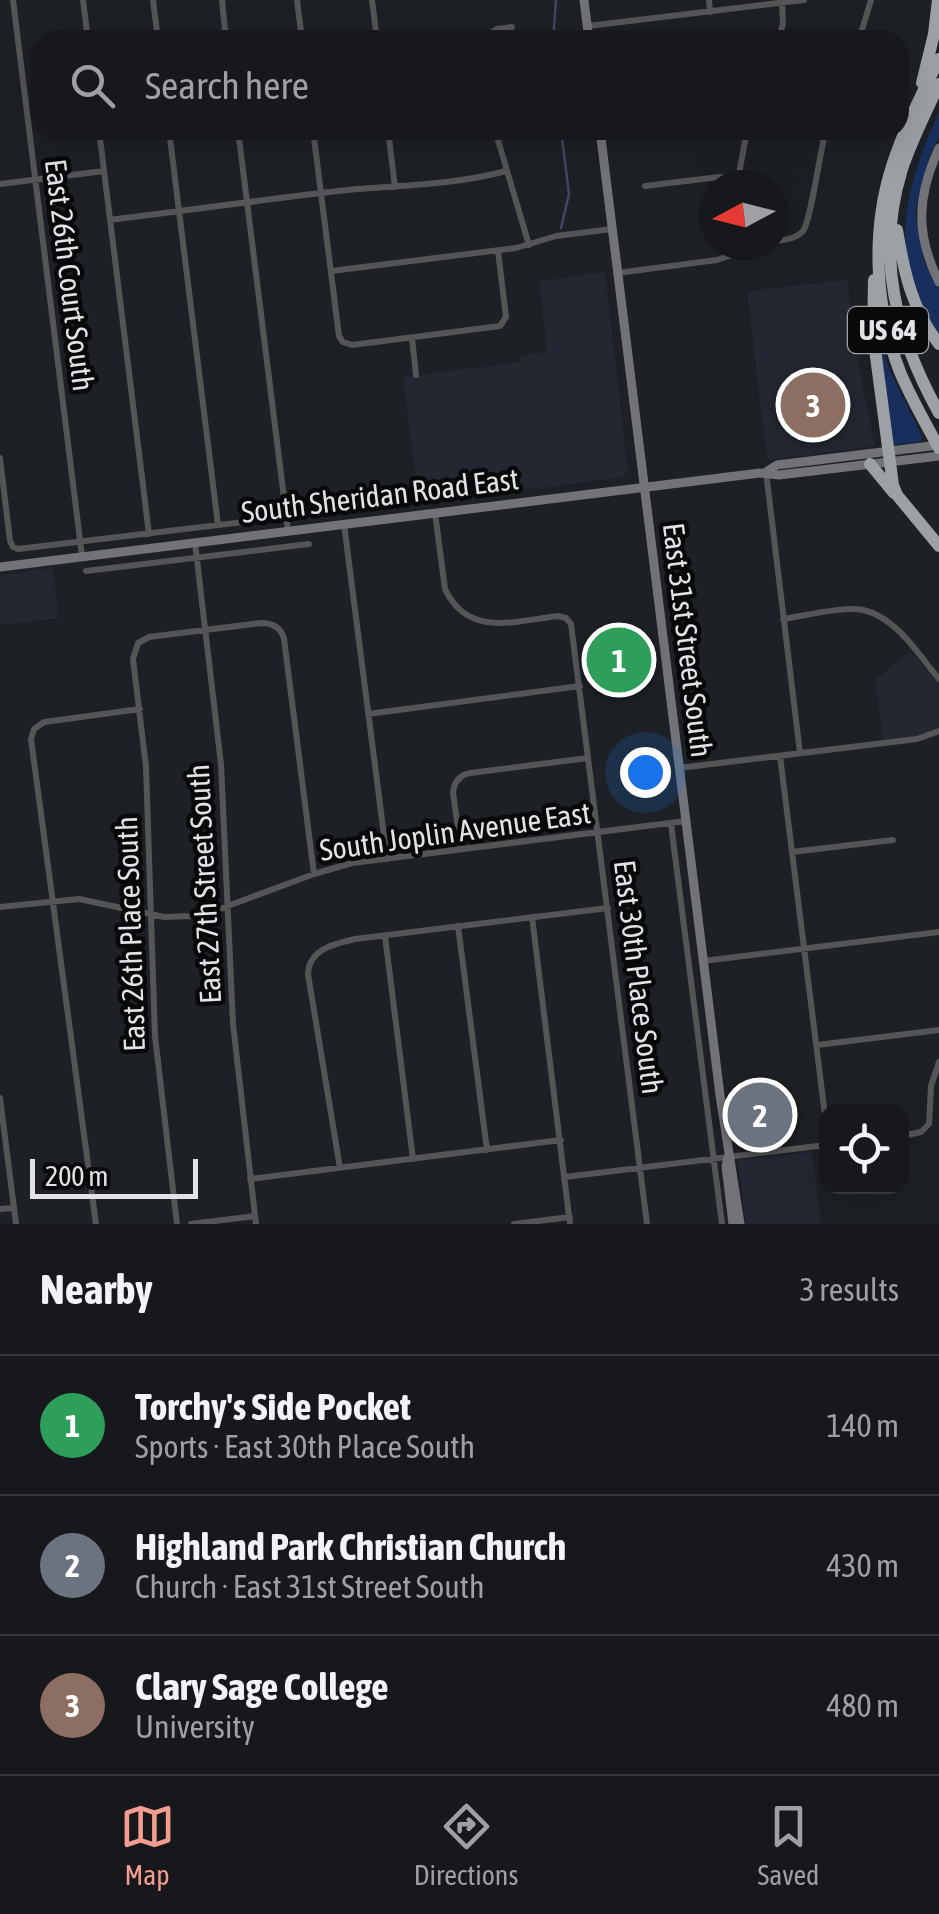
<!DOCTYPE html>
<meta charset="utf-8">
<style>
:root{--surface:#16181b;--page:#1f2124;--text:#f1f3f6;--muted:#9ea0a3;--line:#35373a;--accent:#f59c90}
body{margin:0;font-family:"Asap Condensed",sans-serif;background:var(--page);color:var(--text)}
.controls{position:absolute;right:30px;bottom:30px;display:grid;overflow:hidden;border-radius:20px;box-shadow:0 10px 40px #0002}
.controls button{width:90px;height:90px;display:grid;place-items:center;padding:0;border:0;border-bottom:2px solid var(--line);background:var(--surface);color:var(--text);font:50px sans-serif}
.compass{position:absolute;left:699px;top:170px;width:90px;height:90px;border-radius:50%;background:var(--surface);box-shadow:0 10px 40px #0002;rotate:263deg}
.scale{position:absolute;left:30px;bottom:25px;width:168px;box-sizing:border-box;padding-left:10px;border:5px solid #e2e3e6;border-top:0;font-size:28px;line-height:35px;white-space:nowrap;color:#e2e3e6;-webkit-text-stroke:8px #08090b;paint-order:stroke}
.you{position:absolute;left:645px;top:772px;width:35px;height:35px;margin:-25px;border:8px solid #fff;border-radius:50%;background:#1a73e8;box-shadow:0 0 0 15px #1a73e833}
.badge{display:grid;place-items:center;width:65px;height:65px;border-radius:50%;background:var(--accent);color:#fff;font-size:32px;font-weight:700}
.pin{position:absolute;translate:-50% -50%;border:5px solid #fff;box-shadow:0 2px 10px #0006}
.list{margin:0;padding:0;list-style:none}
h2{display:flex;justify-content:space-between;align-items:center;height:130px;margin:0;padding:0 40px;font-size:42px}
h2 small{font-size:32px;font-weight:400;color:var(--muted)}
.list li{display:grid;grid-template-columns:65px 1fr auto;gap:30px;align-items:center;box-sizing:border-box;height:140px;padding:0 40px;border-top:2px solid var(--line)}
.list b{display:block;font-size:38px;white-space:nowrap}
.list p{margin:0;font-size:32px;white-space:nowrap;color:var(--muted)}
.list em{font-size:32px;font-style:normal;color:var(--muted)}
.icon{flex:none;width:55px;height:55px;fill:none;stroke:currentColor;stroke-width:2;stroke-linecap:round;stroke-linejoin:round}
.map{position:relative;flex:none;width:939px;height:1224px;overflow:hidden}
.search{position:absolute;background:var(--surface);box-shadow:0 10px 40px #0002;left:30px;right:30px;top:30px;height:110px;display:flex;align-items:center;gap:25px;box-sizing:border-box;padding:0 35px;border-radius:30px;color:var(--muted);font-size:38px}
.sheet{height:550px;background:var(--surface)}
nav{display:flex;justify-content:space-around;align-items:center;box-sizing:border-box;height:140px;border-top:2px solid var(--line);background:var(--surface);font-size:28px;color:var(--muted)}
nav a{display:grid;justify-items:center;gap:5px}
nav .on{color:var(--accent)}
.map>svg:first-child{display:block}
.built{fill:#232731}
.green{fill:#182e5c}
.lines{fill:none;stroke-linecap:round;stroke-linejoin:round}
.stream{stroke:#444464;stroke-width:2.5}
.street{stroke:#545557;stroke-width:6}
.secondary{stroke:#717377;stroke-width:9}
.highway{stroke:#9da0a5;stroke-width:12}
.labels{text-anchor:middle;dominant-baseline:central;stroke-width:9;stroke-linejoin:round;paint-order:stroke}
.shield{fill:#08090b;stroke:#a1a2a4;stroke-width:2.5}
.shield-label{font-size:28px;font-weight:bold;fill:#e2e3e6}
.street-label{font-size:30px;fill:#e2e3e6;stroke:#08090b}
</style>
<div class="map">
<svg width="939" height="1224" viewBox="0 0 939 1224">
<rect width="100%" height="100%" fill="#1d2024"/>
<path class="built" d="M605,272L628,471L623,477L419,504L403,377L520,362V356L547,352L539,281Z
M847,280L858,363L875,446L767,460L747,291Z
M53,568L59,618L0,625V575Z
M910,651L939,685V727L921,736L883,740L875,680Z
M812,1152L821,1224H746L738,1160Z"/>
<path class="green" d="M939,112V137L930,155L915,212L924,261L939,289V337C932,323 923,310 917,295C891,236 913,167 939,112Z
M877,333L890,371L921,434V442L893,445Z"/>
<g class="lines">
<path class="stream" d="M553,40L556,0
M561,130L569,194L561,228"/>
<path class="street" d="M13,0L82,556
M83,0L88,40
M153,0L158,40
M222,0L226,40
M297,0L302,40
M372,0L377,40
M709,0L710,12
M588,26L804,0
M480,40L497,29L512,27
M778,40L783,24L782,3
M859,40L871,0
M99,130L149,534
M169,130L218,525
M238,130L288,530
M313,130L339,336L343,342L352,345L500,326L506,317L498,251
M388,130L395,187
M495,130L529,245
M0,184L104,171
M737,185L747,130
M645,186L719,177L738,179
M110,220C189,210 268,199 347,190C399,185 455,185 506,171
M774,241C784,240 796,239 803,231C811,221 820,150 826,130
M331,271L516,248L556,236L612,229
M617,273L717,260L762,245
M412,338L416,375
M0,458L10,541L13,547L18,549L286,517
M766,472L800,753
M435,513L445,589C468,638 515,621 558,616L566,618L571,624L647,1224
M344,524L387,859
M195,543L221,764L233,1024L256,1224
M86,571L309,544
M783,619C803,616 845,606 863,610C896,617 918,654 939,679
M368,714L580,686
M780,756L826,1123
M679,768L917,739L939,731
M671,824L722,1224
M461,849L453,793C454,782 460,775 470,773L588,758
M792,852L893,840
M0,907L79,899L164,917L191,916L217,910L314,874L352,863L686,821
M532,917L570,1224
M458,926L487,1150
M385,936L413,1159
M703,961L939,932
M817,1045L939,1030
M0,1098L16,1224
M902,1136L921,1132L929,1124L931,1086L939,1062
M340,1168L308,974C309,949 334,944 355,939L608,908
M565,1177L826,1145
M250,1179L561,1140
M0,1209L14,1208
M96,1224L31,739L34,729L44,722L140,709
M177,1224L155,1036L146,767L133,659L138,643L149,637L261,623C272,623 281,627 284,639L314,874
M191,1224L255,1216
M514,1224L570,1217"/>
<path class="secondary" d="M584,0L589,40
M600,130L720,1095L740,1224
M939,148C917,196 915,234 939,282
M766,472L777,465L939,445
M0,567L760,473L779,475L939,456
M728,1157L726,1166L733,1224"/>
<path class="highway" d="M939,59C922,94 904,129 892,166C871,232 875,308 900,372C911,398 925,423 939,448
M922,83L934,34L938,0
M939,84C926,112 912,139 902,169C875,256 896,336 939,413
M897,230C904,272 912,310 939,344
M874,280L873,334L893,485L897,495L939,546
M870,464L894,493"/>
</g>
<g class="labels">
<rect class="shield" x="848" y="307" width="80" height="46" rx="8"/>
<g class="shield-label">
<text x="888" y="330">US 64</text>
</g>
<g class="street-label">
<text transform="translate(70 275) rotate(83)">East 26th Court South</text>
<text transform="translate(380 495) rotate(-7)">South Sheridan Road East</text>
<text transform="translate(688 640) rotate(83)">East 31st Street South</text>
<text transform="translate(455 831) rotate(-8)">South Joplin Avenue East</text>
<text transform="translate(204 884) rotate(-93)">East 27th Street South</text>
<text transform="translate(130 934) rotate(-92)">East 26th Place South</text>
<text transform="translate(639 977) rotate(83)">East 30th Place South</text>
</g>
</g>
</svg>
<div class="controls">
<button><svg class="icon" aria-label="locate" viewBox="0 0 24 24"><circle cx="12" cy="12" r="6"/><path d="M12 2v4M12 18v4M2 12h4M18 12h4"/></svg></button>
</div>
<svg class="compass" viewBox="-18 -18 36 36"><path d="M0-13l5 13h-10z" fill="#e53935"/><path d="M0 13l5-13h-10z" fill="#9ea0a3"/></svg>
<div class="scale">200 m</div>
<div class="you"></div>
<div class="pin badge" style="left:619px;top:660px;background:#2e9e5b">1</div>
<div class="pin badge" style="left:760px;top:1115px;background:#6b7280">2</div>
<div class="pin badge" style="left:813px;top:405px;background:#8d6e63">3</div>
<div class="search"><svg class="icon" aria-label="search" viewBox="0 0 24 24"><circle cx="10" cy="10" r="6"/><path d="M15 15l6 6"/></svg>Search here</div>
</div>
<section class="sheet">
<h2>Nearby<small>3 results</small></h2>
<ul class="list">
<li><span class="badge" style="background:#2e9e5b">1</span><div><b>Torchy's Side Pocket</b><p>Sports · East 30th Place South</p></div><em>140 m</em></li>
<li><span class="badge" style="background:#6b7280">2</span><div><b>Highland Park Christian Church</b><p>Church · East 31st Street South</p></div><em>430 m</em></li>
<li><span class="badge" style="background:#8d6e63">3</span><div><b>Clary Sage College</b><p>University</p></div><em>480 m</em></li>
</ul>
</section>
<nav>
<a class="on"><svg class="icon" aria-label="map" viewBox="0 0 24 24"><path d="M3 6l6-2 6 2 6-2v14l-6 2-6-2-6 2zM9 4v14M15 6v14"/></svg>Map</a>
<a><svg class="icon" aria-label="directions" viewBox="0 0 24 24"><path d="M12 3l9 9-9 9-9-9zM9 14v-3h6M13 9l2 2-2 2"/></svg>Directions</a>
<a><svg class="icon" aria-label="saved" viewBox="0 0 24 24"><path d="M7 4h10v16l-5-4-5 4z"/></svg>Saved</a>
</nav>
